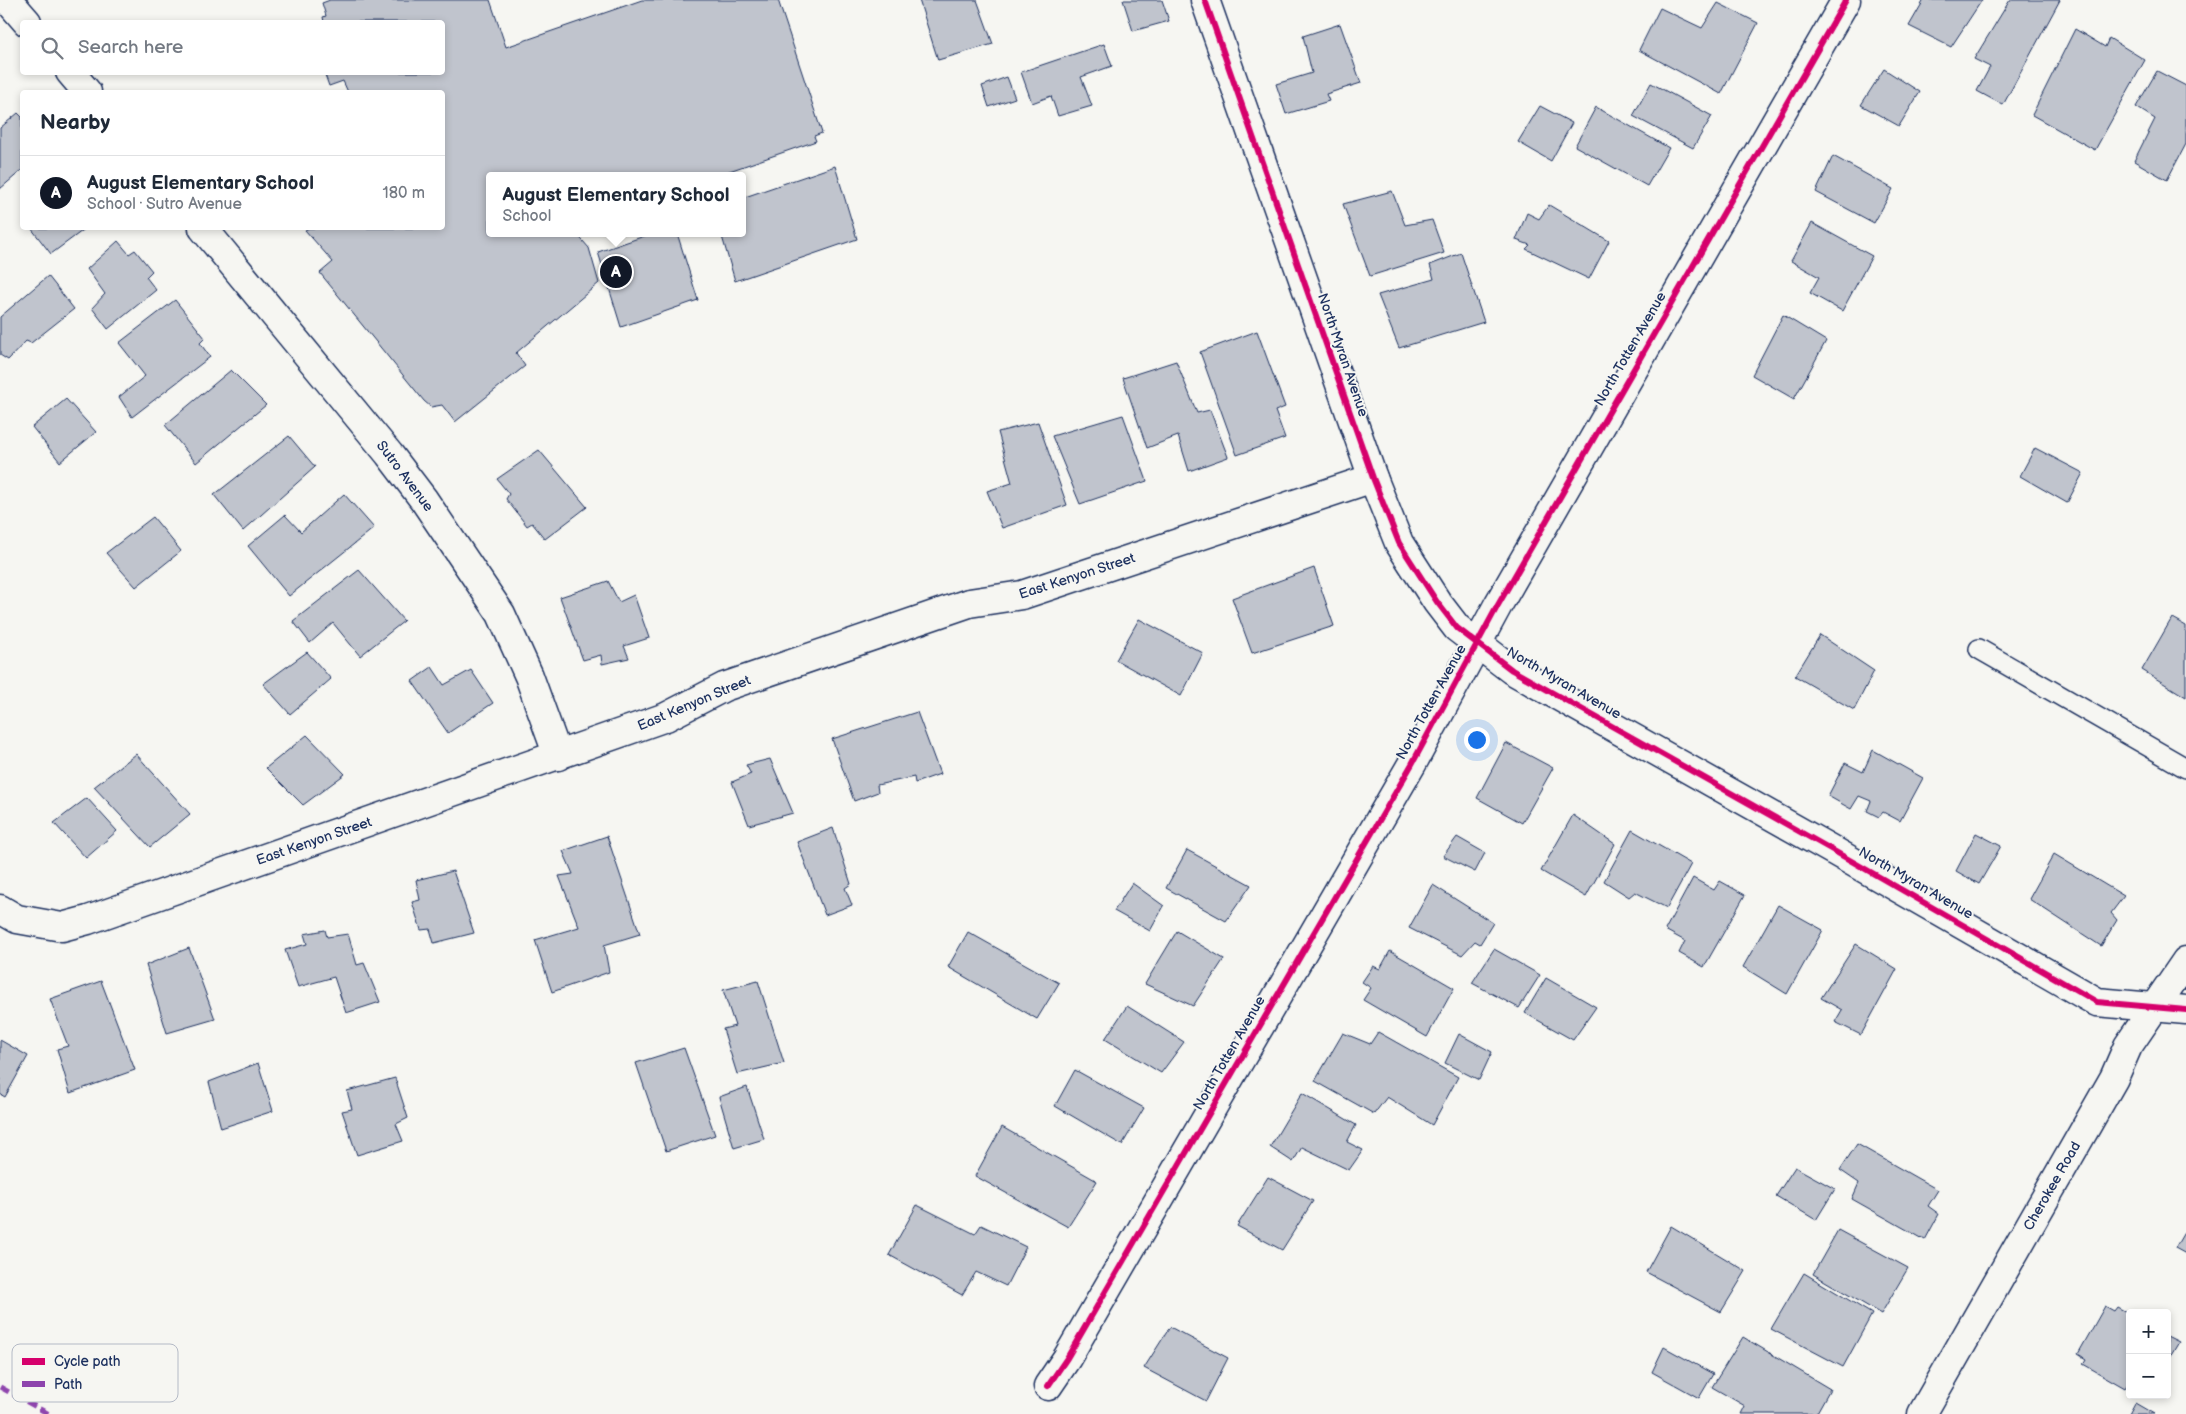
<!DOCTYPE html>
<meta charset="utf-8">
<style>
:root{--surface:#fff;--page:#f2f2f3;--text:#1f2937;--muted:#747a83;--line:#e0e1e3;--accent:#111827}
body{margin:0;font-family:"Balsamiq Sans",sans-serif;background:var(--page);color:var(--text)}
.controls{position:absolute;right:15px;bottom:15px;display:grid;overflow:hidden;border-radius:5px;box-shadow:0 2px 8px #0003}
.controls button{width:45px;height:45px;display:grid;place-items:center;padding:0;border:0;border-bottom:1px solid var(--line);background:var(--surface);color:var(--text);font:25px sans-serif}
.you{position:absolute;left:1476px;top:739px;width:18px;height:18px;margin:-12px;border:4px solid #fff;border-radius:50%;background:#1a73e8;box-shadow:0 0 0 8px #1a73e833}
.badge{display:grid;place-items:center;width:32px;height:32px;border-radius:50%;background:var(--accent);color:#fff;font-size:16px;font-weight:700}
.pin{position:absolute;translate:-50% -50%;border:2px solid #fff;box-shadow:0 1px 5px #0006}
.popup{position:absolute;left:486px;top:172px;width:260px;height:65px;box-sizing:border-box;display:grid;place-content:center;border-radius:5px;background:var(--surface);filter:drop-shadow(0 1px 4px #0005);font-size:16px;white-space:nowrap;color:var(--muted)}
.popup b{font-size:19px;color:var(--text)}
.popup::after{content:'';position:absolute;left:50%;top:100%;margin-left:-10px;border:10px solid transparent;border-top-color:var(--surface)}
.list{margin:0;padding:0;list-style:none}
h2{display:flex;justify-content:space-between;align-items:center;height:65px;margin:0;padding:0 20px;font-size:21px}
h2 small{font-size:16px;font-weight:400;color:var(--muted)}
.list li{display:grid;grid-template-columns:32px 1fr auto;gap:15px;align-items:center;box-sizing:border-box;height:75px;padding:0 20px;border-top:1px solid var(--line)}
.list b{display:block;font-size:19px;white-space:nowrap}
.list p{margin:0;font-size:16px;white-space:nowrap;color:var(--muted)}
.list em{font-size:16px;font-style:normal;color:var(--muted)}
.icon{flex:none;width:28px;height:28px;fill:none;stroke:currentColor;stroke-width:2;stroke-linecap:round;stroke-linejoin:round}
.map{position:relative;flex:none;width:2186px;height:1414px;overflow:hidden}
.search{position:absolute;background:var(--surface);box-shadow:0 2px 8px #0003;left:20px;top:20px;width:425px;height:55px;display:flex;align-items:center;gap:12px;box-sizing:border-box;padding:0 18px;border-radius:5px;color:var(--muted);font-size:19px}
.panel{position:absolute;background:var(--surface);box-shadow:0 2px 8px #0003;left:20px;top:90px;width:425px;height:140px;border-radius:5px}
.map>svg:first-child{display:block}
.building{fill:#c0c4cd;stroke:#1b2f5e}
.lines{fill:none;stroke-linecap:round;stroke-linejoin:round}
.service-casing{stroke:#1b2f5e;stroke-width:22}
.minor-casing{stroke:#1b2f5e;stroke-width:31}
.tertiary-casing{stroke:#1b2f5e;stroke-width:31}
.service{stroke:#f6f6f2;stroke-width:19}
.minor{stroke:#f6f6f2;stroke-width:28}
.tertiary{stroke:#f6f6f2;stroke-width:28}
.quiet{stroke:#8e44ad;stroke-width:5;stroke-dasharray:10 5;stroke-linecap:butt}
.cycleway-casing{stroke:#f6f6f2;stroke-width:9}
.cycleway{stroke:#d6006c;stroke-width:6}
.labels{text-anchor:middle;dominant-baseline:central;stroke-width:4;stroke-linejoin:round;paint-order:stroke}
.street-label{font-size:14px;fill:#1b2f5e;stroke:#f6f6f2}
.key{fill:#f6f6f2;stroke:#b4bac6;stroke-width:1}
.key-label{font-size:14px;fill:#1b2f5e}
</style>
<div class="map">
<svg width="2186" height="1414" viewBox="0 0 2186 1414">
<rect width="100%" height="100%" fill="#f6f6f2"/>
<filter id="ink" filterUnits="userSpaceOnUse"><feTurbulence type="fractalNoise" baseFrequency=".02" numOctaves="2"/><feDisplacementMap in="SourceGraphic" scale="10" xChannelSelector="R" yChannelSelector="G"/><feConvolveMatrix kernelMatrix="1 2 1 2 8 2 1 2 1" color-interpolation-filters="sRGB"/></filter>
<g filter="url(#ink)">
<!-- building -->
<g class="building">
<path d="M330,0H490L506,47L642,0H778L822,133L814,136L816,141L715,176H490V233H576L589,248L599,283L516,353L525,366L455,422L442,405L431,407L424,401L320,273L333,262L305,230L309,228H442V92H348L343,81L329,86L324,72H442V22H324L323,17L326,16L322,3Z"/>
<path d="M919,0H977L993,44L938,60Z"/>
<path d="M1123,0H1162L1169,21L1133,31Z"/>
<path d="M1924,0H1982L1951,47L1909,26Z"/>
<path d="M2010,0H2060L2003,105L1977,91L1990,67L1974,59Z"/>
<path d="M1718,3L1758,23L1721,94L1639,50L1660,8L1702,28Z"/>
<path d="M1340,24L1361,83L1326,94L1329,101L1286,114L1276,84L1312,73L1303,36Z"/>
<path d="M2075,29L2105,47L2109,38L2145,60L2095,150L2032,115Z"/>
<path d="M1104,44L1112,66L1081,77L1092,106L1058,116L1051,96L1032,103L1021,72Z"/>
<path d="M1884,69L1920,92L1899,126L1861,105Z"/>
<path d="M2157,71L2186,86V144L2167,180L2134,161L2155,119L2136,107Z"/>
<path d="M1007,77L1015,98L989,107L982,86Z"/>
<path d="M1651,83L1712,116L1693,148L1633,116Z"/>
<path d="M1540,106L1572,123L1551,161L1518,142Z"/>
<path d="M1596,107L1669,148L1647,186L1575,146Z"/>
<path d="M18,113L22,117V170L0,189V128Z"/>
<path d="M1833,156L1893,189L1874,223L1816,192Z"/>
<path d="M835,166L857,239L735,281L721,233H742V198Z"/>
<path d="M1392,191L1405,225L1432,220L1444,253L1370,276L1343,204Z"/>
<path d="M1549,205L1609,241L1589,279L1526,249L1530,245L1516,240L1527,213L1539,219Z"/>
<path d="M1812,223L1872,256L1842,311L1810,293L1819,277L1791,261Z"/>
<path d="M31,228H86L51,254Z"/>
<path d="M653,233H677L698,300L621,327L598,252Z"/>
<path d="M118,241L129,254L135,250L152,271L146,277L156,290L108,329L92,308L105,294L87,269Z"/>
<path d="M1461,253L1484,322L1399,348L1378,295L1434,279L1430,265Z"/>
<path d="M48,276L74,309L31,343L26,341L8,360L0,355V317Z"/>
<path d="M175,300L205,338L200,343L210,357L132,417L119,397L145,376L119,343Z"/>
<path d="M1783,315L1826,341L1794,399L1752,375Z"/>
<path d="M1257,331L1285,407L1275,411L1285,438L1237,455L1200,352Z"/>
<path d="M1176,361L1197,413L1210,410L1228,457L1189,471L1178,436L1147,448L1123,378Z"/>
<path d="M231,370L266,405L196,463L165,425Z"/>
<path d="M66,399L96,432L60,462L32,427Z"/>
<path d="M1123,415L1147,481L1080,504L1052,436Z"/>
<path d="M1038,422L1067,505L1002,528L987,491L1012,483L998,432Z"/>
<path d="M289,436L315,467L243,531L214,495Z"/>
<path d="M2035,448L2083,473L2067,503L2020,476Z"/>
<path d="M539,450L587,507L545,539L532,523L527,526L506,499L509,494L497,479Z"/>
<path d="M344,494L374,528L289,596L248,546L285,515L301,532Z"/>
<path d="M153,517L181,551L136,587L106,553Z"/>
<path d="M1314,568L1334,626L1252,653L1232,598Z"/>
<path d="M359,570L404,621L360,656L333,623L310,643L293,621Z"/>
<path d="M608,581L619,602L634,595L649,638L624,646L629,658L602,664L601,655L583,660L560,597Z"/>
<path d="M2172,618L2186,626V697L2142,670Z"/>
<path d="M1139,619L1203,653L1181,696L1116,660Z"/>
<path d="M1820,635L1874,671L1854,710L1795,676Z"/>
<path d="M307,652L331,679L290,714L263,684Z"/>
<path d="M432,667L444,685L471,670L493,703L448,733L412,681Z"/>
<path d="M917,712L940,774L915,783L914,777L877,785L878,792L854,801L832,739Z"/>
<path d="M307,735L345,774L303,805L266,768Z"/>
<path d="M1506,743L1553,768L1522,823L1477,798Z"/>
<path d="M1873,750L1923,778L1900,821L1883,812L1879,817L1867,811L1871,801L1859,796L1851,809L1828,796L1845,763L1863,772Z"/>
<path d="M136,754L190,814L150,847L94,787Z"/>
<path d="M770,759L793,813L749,825L732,782L751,774L746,765Z"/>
<path d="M87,798L117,831L86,858L54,823Z"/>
<path d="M1573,815L1615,844L1586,897L1541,871Z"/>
<path d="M833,828L851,884L845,888L852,905L825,915L797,842Z"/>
<path d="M1632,830L1691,864L1667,908L1635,892L1629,897L1604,881Z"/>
<path d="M1976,833L2001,846L1979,884L1956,871Z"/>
<path d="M607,836L640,934L604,945L609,972L552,992L535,940L579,927L559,876L573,874L563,851Z"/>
<path d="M1457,837L1485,853L1475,872L1443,856Z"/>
<path d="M1187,850L1251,885L1226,921L1166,888Z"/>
<path d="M2054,854L2124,896L2111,913L2117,920L2101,946L2029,899Z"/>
<path d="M453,871L474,933L434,943L430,929L421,930L412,902L420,900L416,880Z"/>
<path d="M1693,878L1714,890L1720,881L1745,895L1704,967L1679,953L1685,941L1665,930Z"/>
<path d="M1132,883L1164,906L1150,931L1114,911Z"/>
<path d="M1433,885L1493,923L1480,944L1475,941L1462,955L1409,928Z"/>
<path d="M1778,905L1823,930L1787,994L1743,967Z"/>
<path d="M325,930L327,937L348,934L357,965L364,963L380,1002L346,1013L334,977L298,987L285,950L307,944L304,934Z"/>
<path d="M1177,931L1224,959L1193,1006L1145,984Z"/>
<path d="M968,932L1059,983L1037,1019L948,967Z"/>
<path d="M1856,944L1897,969L1861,1035L1835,1022L1842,1010L1821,998Z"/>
<path d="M189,948L215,1019L167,1033L146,965Z"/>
<path d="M1494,949L1540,975L1519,1008L1472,983Z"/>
<path d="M1390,951L1454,988L1427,1037L1363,1000L1371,988L1362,982L1373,966L1380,969Z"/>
<path d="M1546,978L1596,1007L1573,1040L1525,1013Z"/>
<path d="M101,981L135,1070L70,1093L57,1049L68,1046L50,999Z"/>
<path d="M758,981L784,1063L737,1074L723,1029L735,1026L723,990Z"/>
<path d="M1127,1006L1184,1042L1161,1073L1105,1039Z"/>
<path d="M1378,1032L1458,1077L1432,1125L1387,1097L1374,1114L1315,1081L1343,1033L1370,1044Z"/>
<path d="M1459,1034L1492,1052L1479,1080L1445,1063Z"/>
<path d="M0,1040L28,1056L5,1097L0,1094Z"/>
<path d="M684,1048L715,1135L666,1151L636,1063Z"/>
<path d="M258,1063L273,1111L221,1128L209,1082Z"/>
<path d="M1075,1070L1144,1108L1122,1145L1055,1106Z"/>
<path d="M395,1078L408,1118L396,1124L403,1141L357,1155L342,1111L352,1109L347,1091Z"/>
<path d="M747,1087L764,1139L734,1148L719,1097Z"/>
<path d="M1302,1093L1356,1125L1347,1142L1363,1150L1349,1170L1302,1147L1293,1162L1270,1147Z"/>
<path d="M1002,1127L1097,1181L1068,1227L975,1176Z"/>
<path d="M1857,1144L1938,1190L1928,1206L1939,1214L1925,1240L1852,1199L1859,1183L1840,1170Z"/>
<path d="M1795,1167L1835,1189L1816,1220L1776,1196Z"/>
<path d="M1268,1177L1313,1201L1282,1250L1237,1226Z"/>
<path d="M917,1205L975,1234L981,1225L1026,1247L1006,1286L976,1272L962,1295L889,1255Z"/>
<path d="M1671,1226L1746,1271L1721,1312L1646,1272Z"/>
<path d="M2186,1229V1254L2175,1248Z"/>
<path d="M1838,1230L1908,1268L1881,1314L1813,1274Z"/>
<path d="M1804,1273L1872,1314L1843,1367L1771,1329Z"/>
<path d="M2105,1306L2114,1311L2117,1307L2130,1314V1386L2127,1385L2125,1388L2083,1364L2086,1359L2078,1354Z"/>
<path d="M1170,1327L1228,1358L1206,1401L1144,1368Z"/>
<path d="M2167,1336L2179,1342L2167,1362Z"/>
<path d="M1743,1337L1830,1389L1816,1414H1741L1745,1406L1712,1387Z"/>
<path d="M1664,1347L1713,1374L1699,1398L1652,1372Z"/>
<path d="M2135,1403L2154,1414H2129Z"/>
</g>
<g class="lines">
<!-- service casing -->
<g class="service-casing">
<path id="service" d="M1979,649L2186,768"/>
</g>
<!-- minor casing -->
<g class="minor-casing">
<g id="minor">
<path d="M8,0L27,22"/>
<path d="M1205,0L1373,478L1399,543L1437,602L1457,628L1512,670L1834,851L2097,1002L2186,1010"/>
<path d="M70,72L87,92"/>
<path d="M203,228L389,454L424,500L501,614L529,676L558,756"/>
<path d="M0,909L17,919L62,927L88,920L666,717L724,687L969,603L1022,595L1373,478"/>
<path d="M1048,1386L1067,1358L1412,764L1498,605L1846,0"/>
</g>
</g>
<!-- tertiary casing -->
<g class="tertiary-casing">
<path id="tertiary" d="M1922,1414L2114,1078L2128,1046L2186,961"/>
</g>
<!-- service -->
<use href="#service" class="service"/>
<!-- minor -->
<use href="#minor" class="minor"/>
<!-- tertiary -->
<use href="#tertiary" class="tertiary"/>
<!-- quiet -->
<path class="quiet" d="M0,1387L49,1414"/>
<!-- cycleway casing -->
<g class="cycleway-casing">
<g id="cycleway">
<path d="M1205,0L1373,478L1399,543L1437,602L1457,628L1512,670L1834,851L2097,1002L2186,1010"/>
<path d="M1048,1386L1067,1358L1412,764L1498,605L1846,0"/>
</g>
</g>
<!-- cycleway -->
<use href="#cycleway" class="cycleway"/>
</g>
</g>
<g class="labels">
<!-- street labels -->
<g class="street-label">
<text transform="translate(1630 349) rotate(-60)">North Totten Avenue</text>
<text transform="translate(1343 355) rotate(71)">North Myran Avenue</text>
<text transform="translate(405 476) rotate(53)">Sutro Avenue</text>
<text transform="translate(1077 576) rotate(-18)">East Kenyon Street</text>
<text transform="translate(1564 683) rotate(30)">North Myran Avenue</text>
<text transform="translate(1431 702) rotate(-61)">North Totten Avenue</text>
<text transform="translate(694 703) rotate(-23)">East Kenyon Street</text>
<text transform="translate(314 841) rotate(-19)">East Kenyon Street</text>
<text transform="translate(1916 883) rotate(30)">North Myran Avenue</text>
<text transform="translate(1229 1053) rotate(-60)">North Totten Avenue</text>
<text transform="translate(2052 1186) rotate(-60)">Cherokee Road</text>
</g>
</g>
<!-- legend -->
<rect x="12" y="1344" width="166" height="58" rx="8" class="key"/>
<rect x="22" y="1358" width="23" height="7" fill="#d6006c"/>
<rect x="22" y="1381" width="23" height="6" fill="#8e44ad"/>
<g class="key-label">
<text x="54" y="1366">Cycle path</text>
<text x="54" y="1389">Path</text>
</g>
</svg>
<div class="controls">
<button>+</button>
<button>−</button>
</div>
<div class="you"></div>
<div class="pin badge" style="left:616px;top:272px">A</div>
<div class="popup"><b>August Elementary School</b>School</div>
<div class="search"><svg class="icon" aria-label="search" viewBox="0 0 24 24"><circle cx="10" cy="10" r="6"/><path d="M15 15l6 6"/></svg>Search here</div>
<section class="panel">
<h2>Nearby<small></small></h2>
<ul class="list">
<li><span class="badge">A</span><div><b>August Elementary School</b><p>School · Sutro Avenue</p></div><em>180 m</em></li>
</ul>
</section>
</div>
